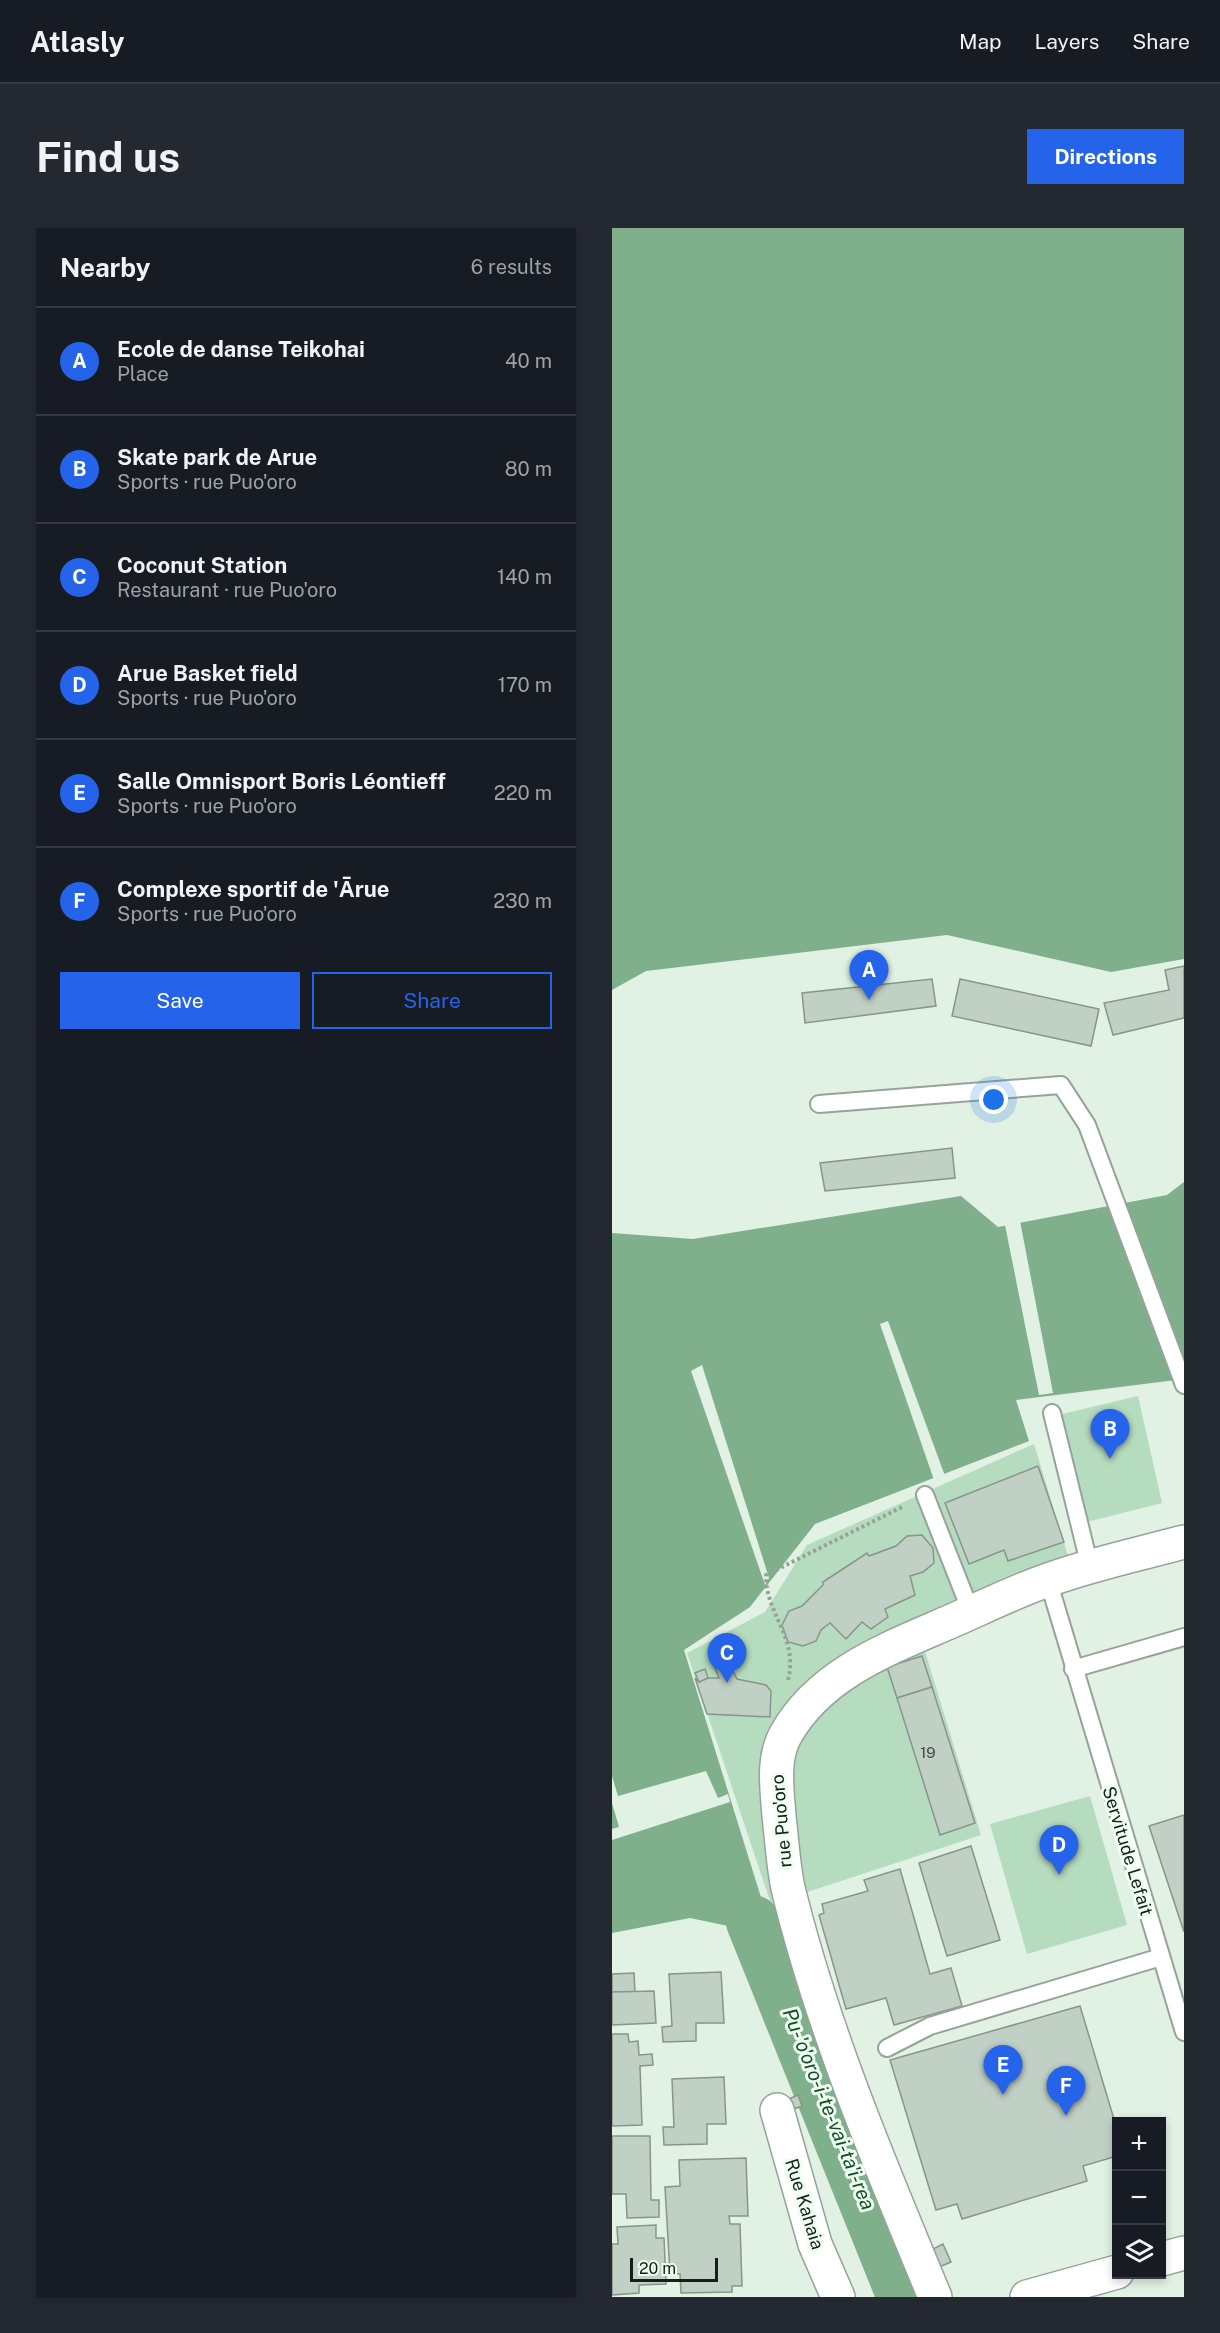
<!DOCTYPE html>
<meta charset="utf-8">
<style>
:root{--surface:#171b24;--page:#242831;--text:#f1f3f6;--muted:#9ea1a6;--line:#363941;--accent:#2563eb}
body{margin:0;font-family:"Public Sans",sans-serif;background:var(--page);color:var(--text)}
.controls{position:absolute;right:18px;bottom:18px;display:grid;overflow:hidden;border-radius:0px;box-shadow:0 3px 9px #0003}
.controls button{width:54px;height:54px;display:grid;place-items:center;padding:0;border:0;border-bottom:2px solid var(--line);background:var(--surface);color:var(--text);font:30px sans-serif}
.scale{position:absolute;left:18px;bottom:15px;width:88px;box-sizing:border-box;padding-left:6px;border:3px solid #181e19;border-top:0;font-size:16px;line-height:21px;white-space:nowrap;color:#181e19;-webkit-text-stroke:4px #eefef1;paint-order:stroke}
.you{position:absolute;left:382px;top:872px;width:21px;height:21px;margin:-15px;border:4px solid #fff;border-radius:50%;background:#1a73e8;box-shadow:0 0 0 9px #1a73e833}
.badge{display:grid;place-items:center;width:39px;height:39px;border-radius:50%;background:var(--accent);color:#fff;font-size:20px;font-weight:700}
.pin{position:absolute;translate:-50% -50px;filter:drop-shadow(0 2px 3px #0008)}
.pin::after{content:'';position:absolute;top:32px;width:21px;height:18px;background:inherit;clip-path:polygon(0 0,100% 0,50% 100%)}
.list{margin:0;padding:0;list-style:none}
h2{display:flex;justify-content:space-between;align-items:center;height:78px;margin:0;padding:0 24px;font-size:26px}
h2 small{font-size:20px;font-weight:400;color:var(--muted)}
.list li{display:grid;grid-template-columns:39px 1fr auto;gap:18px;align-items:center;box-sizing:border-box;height:108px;padding:0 24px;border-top:2px solid var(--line)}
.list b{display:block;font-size:22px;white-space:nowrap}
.list p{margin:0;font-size:20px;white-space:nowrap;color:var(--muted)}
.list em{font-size:20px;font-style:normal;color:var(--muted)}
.actions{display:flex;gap:12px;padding:18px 24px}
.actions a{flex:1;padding:14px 0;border:2px solid var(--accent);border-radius:0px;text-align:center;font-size:21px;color:var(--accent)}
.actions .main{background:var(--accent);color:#fff}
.icon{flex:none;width:33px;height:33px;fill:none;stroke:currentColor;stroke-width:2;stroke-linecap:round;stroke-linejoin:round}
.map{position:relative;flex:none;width:572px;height:2069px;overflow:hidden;border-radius:0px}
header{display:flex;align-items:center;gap:36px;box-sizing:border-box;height:84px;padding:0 30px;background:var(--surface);border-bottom:2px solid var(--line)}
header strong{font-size:28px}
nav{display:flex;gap:33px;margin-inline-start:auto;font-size:21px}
.intro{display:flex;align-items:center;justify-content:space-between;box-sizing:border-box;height:144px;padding:0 36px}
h1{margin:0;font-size:42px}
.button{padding:15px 27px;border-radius:0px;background:var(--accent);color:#fff;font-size:21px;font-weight:700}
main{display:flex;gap:36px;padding:0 36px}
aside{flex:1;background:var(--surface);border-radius:0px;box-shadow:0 3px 9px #0003}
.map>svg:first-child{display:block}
.green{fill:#b5dcbe}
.water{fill:#7fb08b}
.pier{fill:#e1f1e4}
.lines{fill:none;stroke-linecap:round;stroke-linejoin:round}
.river{stroke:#7fb08b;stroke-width:54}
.building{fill:#c1d0c4;stroke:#87958a;stroke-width:1.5}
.lane-casing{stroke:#95a498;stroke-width:20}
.street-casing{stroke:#95a498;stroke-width:36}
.primary-casing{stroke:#95a498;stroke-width:36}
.path{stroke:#96a298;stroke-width:4;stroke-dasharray:3 3;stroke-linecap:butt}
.lane{stroke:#fff;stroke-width:16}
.street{stroke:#fff;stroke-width:33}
.primary{stroke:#fff;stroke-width:33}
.labels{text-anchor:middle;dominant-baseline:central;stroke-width:6;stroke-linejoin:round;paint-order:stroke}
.number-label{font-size:15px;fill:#424a44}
.street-label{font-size:18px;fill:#181e19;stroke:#eefef1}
.water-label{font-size:20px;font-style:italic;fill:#134c28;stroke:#eefef1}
</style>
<header>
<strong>Atlasly</strong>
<nav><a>Map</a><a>Layers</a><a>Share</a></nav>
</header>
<div class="intro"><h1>Find us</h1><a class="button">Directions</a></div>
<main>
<aside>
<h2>Nearby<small>6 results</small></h2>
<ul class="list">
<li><span class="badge">A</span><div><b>Ecole de danse Teikohai</b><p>Place</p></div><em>40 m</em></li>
<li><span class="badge">B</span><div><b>Skate park de Arue</b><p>Sports · rue Puo'oro</p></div><em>80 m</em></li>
<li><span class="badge">C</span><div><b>Coconut Station</b><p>Restaurant · rue Puo'oro</p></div><em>140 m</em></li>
<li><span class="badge">D</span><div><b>Arue Basket field</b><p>Sports · rue Puo'oro</p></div><em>170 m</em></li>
<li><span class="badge">E</span><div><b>Salle Omnisport Boris Léontieff</b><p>Sports · rue Puo'oro</p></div><em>220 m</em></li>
<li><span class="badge">F</span><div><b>Complexe sportif de 'Ārue</b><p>Sports · rue Puo'oro</p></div><em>230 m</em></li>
</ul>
<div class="actions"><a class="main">Save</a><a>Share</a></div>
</aside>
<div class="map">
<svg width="572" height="2069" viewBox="0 0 572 2069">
<rect width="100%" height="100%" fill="#e1f1e4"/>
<!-- green -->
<g class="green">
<path d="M526,1168L550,1275L471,1295L446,1187Z"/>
<path d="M422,1216L463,1351L312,1420L369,1607L159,1676L75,1425L153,1384L195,1317Z"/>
<path d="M478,1568L515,1697L415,1726L378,1596Z"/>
</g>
<!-- water -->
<g class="water">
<path d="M0,0H572V731L499,744L335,707L34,743L0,762Z"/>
<path d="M572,954V1151L404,1172L417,1213L203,1296L138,1379L72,1422L152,1679L135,1702L78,1690L0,1705V1005L81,1011L349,968L386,999L555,967Z"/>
</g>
<!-- pier -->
<g class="pier">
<path d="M408,992V993L441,1165L427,1167L393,997Z"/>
<path d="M276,1093L333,1248L322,1252L268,1096Z"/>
<path d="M90,1137L157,1350L153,1357L79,1143Z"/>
<path d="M94,1543L106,1570L116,1566L118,1574L0,1612V1601L7,1599L0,1575V1548L6,1568Z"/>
</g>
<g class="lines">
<!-- river -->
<path class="river" d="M141,1694L292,2069"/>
</g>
<!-- building -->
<g class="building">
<path d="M572,738V790L501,807L492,775L557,762L553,742Z"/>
<path d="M320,751L324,778L193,795L190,765Z"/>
<path d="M348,751L487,781L479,818L340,788Z"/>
<path d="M340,920L343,950L213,963L208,935Z"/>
<path d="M426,1238L452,1314L396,1333L392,1322L357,1336L333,1275Z"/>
<path d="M310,1307L321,1320L322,1335L311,1344L298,1348L303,1367L273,1381L276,1389L259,1401L250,1394L234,1411L218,1395L209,1402L204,1413L191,1418L176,1414L170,1397L177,1383L190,1378L211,1357V1354L255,1325L257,1328L284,1318L295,1308Z"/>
<path d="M111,1423L125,1451L154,1457L159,1463L158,1489L95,1486L83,1450L87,1454L95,1450H107L98,1428Z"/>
<path d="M310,1428L320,1459L285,1470L275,1439Z"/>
<path d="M93,1441L96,1450L87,1454L83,1445Z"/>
<path d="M320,1459L363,1595L328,1607L285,1470Z"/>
<path d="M572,1587V1704L537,1598Z"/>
<path d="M359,1618L388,1712L335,1728L307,1635Z"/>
<path d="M288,1641L318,1746L339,1740L350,1778L282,1797L274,1770L234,1781L207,1687L212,1685L210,1676L256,1663L252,1652Z"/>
<path d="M109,1744L112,1795H84V1813L51,1814L50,1799L60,1798L57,1746Z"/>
<path d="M22,1745L23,1764H0V1746Z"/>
<path d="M42,1763L44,1795L0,1797V1764Z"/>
<path d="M468,1778L505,1901V1928L471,1938L475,1953L350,1991L345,1976L324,1982L278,1832Z"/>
<path d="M0,1806H16L17,1814L26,1813L27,1827L40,1826L41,1837L28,1838L30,1897L0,1898Z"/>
<path d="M112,1849L114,1896H95V1916L52,1917L51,1899H62L60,1851Z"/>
<path d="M186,1867L190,1878L176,1883L172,1873Z"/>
<path d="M0,1908H38L39,1972H47V1989L15,1990L14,1966H0Z"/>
<path d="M134,1930L136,1988H117L118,1996H128L130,2058H120V2064L69,2065L68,2046H58L53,1959L68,1958L67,1932Z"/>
<path d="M44,1997V2010H52L54,2056L27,2057V2065L0,2067V2016H6L5,1999Z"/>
<path d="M331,2016L339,2034L327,2039L319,2022Z"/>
</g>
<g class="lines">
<!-- lane casing -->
<g class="lane-casing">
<g id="lane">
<path d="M207,876L449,857L475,897L572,1157"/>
<path d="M440,1185L478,1339"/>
<path d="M313,1267L359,1384"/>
<path d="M436,1352L572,1804"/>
<path d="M461,1441L572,1409"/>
<path d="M275,1820L318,1798L549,1729"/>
</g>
</g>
<!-- street casing -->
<g class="street-casing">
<g id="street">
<path d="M165,1882L203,2016L226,2069"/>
<path d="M323,2069C268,1937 210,1800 176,1660C171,1637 170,1612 167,1588C165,1561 160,1530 174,1506C208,1446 275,1421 335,1395C368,1381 401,1364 436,1352C480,1336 527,1326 572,1314"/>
</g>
</g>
<!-- primary casing -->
<g class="primary-casing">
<g id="primary">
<path d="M550,2031L572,2025"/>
<path d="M415,2069L505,2044"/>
</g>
</g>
<!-- path -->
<path class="path" d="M176,1452C187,1410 153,1385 154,1347L292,1278"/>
<!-- lane -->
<use href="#lane" class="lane"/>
<!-- street -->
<use href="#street" class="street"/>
<!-- primary -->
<use href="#primary" class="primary"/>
</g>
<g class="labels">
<!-- number labels -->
<g class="number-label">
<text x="316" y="1524">19</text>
</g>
<!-- street labels -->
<g class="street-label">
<text transform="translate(169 1593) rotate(-95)">rue Puo'oro</text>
<text transform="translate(516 1623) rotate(73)">Servitude Lefait</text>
<text transform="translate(193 1976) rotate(73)">Rue Kahaia</text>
</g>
<!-- water labels -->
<g class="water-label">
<text transform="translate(217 1881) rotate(68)">Pu-'o'oro-i-te-vai-ta'i-rea</text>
</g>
</g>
</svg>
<div class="controls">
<button>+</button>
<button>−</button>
<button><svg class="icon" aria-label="layers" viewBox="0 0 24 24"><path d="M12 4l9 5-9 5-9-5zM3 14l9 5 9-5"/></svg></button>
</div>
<div class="scale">20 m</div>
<div class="you"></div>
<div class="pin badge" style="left:257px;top:772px">A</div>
<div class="pin badge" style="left:498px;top:1231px">B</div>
<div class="pin badge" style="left:115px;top:1455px">C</div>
<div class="pin badge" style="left:447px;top:1647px">D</div>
<div class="pin badge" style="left:391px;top:1867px">E</div>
<div class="pin badge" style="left:454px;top:1888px">F</div>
</div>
</main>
